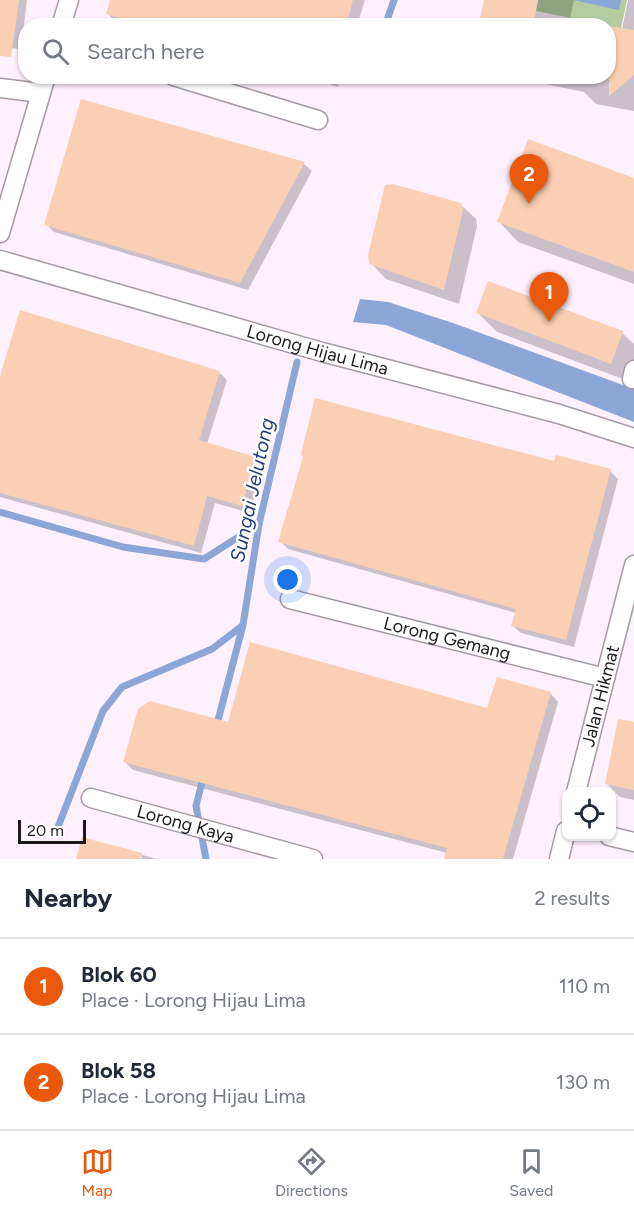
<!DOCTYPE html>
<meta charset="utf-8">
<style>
:root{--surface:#fff;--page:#f6f6f7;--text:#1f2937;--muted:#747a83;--line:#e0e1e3;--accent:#ea580c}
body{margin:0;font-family:Figtree,sans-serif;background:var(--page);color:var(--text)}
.controls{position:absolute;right:18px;bottom:18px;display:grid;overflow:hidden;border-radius:12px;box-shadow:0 2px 4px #0004}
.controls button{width:54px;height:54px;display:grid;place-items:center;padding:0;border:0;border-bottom:2px solid var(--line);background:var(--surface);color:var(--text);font:30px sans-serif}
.scale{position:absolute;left:18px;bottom:15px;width:68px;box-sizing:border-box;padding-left:6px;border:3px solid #1c181c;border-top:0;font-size:16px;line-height:21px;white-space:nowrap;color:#1c181c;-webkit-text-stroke:4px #fff;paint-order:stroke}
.you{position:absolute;left:288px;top:580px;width:21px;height:21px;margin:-15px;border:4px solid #fff;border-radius:50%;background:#1a73e8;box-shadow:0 0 0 9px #1a73e833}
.badge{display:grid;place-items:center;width:39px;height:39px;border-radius:50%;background:var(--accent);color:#fff;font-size:20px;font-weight:700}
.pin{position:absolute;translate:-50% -50px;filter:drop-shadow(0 2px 3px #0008)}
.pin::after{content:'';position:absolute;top:32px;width:21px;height:18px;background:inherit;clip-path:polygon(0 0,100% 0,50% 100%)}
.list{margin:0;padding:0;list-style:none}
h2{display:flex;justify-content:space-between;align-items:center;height:78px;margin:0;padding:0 24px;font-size:26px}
h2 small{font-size:20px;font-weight:400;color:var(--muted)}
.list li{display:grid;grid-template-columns:39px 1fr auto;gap:18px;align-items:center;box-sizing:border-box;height:96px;padding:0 24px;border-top:2px solid var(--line)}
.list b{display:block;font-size:22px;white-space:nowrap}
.list p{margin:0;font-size:20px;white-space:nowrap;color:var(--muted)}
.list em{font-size:20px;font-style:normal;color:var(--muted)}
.icon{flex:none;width:33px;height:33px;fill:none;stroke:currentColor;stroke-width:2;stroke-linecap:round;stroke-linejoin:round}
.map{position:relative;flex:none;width:634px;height:859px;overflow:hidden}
.search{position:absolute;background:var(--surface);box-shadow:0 2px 4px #0004;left:18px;right:18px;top:18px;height:66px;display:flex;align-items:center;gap:15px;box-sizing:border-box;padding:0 21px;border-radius:24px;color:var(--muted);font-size:22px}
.sheet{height:270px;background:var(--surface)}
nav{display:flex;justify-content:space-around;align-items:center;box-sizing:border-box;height:84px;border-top:2px solid var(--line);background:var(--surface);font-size:16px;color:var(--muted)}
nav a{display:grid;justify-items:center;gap:3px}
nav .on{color:var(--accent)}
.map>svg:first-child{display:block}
.green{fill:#b3cca0}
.water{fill:#8ca6d8}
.shadow{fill:#0003}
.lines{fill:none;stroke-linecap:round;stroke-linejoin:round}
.stream{stroke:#8ca6d8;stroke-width:7}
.building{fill:#fbcfb3}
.street-casing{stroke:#a699a4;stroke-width:21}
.street{stroke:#fff;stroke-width:18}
.labels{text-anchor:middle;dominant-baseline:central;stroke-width:5;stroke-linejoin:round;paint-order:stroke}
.street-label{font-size:18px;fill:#1c181c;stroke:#fff}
.water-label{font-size:20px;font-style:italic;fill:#1f3c78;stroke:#fff}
</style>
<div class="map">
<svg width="634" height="859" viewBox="0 0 634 859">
<rect width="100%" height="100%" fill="#fef0fd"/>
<!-- green -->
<path class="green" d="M538,0H627L620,33L609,30L606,25L536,11Z"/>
<!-- water -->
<g class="water">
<path d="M573,0H621L619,10Z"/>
<path d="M360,299L388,302L453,323L634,389V422L386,325L353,322Z"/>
</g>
<!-- shadow -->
<g class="shadow">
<path d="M0,0H27L21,49L0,47Z"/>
<path d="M112,0H365L357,26H128L116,22L108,14Z"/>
<path d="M486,0H574L570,19L603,26H490L482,18Z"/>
<path d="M628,0H634V111L596,104L584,92L545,84L538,76H608V26L622,29Z"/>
<path d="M302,76H341L338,87Z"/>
<path d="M304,164L312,171L248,290L54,232L46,224Z"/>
<path d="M634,179V284L518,242L499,222Z"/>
<path d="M460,204L476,219L477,226L459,304L386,279L371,263Z"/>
<path d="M478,313L622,333L634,344V374L631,382L497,332Z"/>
<path d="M219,372L227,380L207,444L256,458L264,466L250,513L215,503L201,553L0,497V380Z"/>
<path d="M555,463L610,471L618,479L574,647L521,633L513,626L516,613L288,549L280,541Z"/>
<path d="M498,678L551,694L558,702L513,859H445L447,853L133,770L125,762L229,724L489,710Z"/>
<path d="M634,723V800L620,797L607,784Z"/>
<path d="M84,839L157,859H78Z"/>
</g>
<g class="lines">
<!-- stream -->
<g class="stream">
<path d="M385,26L394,0"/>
<path d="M0,512L123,547L204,559L259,524"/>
<path d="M216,728L243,625L259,524L297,362"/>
<path d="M204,774L196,806L206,859"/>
<path d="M58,827L103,711L122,687L212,649L242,626"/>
</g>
</g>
<!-- building -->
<g class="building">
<path d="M0,0H19L11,57L0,56Z"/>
<path d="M110,0H353L346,26H144L106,14Z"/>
<path d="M484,0H538L533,26H516L480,18Z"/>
<path d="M609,26L634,30V75L609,96Z"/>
<path d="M81,99L305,162L240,283L44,225Z"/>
<path d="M528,139L634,178V272L497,222Z"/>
<path d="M393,184L461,203L463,210L444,290L369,264L368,255L385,185Z"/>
<path d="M488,281L623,331L611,364L476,313Z"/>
<path d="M20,310L220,371L199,440L256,457L242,506L207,496L194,546L0,493V376Z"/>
<path d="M315,398L554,461L556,455L611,469L566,640L511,626L516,609L278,542L303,457L301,454Z"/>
<path d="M250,642L487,708L497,677L551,692L503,859H444L447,848L123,762L138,709L150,701L228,722Z"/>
<path d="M618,719L634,722V790L605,784Z"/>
<path d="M82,837L142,853V859H76Z"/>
</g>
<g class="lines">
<!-- street casing -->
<g class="street-casing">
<g id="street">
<path d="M61,26L69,0"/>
<path d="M173,76L318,120"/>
<path d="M0,88L41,93"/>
<path d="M0,233L46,76"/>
<path id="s1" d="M0,260L322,352L559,414L634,438"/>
<path d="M632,379L634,370"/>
<path id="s2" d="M290,599L605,678"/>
<path id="s3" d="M576,792L634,565"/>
<path id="s4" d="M91,798L313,859"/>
<path d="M609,836L634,842"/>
<path d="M559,859L566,831"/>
</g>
</g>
<!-- street -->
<use href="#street" class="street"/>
</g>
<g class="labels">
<!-- street labels -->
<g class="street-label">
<text stroke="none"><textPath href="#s1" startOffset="330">Lorong Hijau Lima</textPath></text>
<text stroke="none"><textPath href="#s2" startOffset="162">Lorong Gemang</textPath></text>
<text stroke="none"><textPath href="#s3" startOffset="99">Jalan Hikmat</textPath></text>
<text stroke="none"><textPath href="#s4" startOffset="98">Lorong Kaya</textPath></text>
</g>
<!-- water labels -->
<g class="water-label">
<text transform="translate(252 490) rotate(-78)">Sungai Jelutong</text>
</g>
</g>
</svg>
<div class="controls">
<button><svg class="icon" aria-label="locate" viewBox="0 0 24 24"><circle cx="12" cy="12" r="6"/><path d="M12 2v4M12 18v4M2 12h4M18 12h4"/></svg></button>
</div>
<div class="scale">20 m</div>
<div class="you"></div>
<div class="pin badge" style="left:549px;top:322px">1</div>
<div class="pin badge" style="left:529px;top:204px">2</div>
<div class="search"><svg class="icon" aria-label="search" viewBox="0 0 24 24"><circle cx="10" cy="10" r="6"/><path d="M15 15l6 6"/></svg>Search here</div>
</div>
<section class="sheet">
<h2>Nearby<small>2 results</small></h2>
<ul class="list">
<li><span class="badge">1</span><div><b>Blok 60</b><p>Place · Lorong Hijau Lima</p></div><em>110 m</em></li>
<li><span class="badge">2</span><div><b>Blok 58</b><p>Place · Lorong Hijau Lima</p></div><em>130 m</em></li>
</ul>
</section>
<nav>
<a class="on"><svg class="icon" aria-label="map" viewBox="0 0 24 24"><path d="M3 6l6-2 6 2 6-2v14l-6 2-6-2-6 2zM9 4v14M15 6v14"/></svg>Map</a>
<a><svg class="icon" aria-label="directions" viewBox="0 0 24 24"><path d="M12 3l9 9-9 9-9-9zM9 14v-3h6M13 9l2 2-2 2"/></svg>Directions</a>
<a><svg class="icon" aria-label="saved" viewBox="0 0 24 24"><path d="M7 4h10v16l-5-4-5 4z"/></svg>Saved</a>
</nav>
